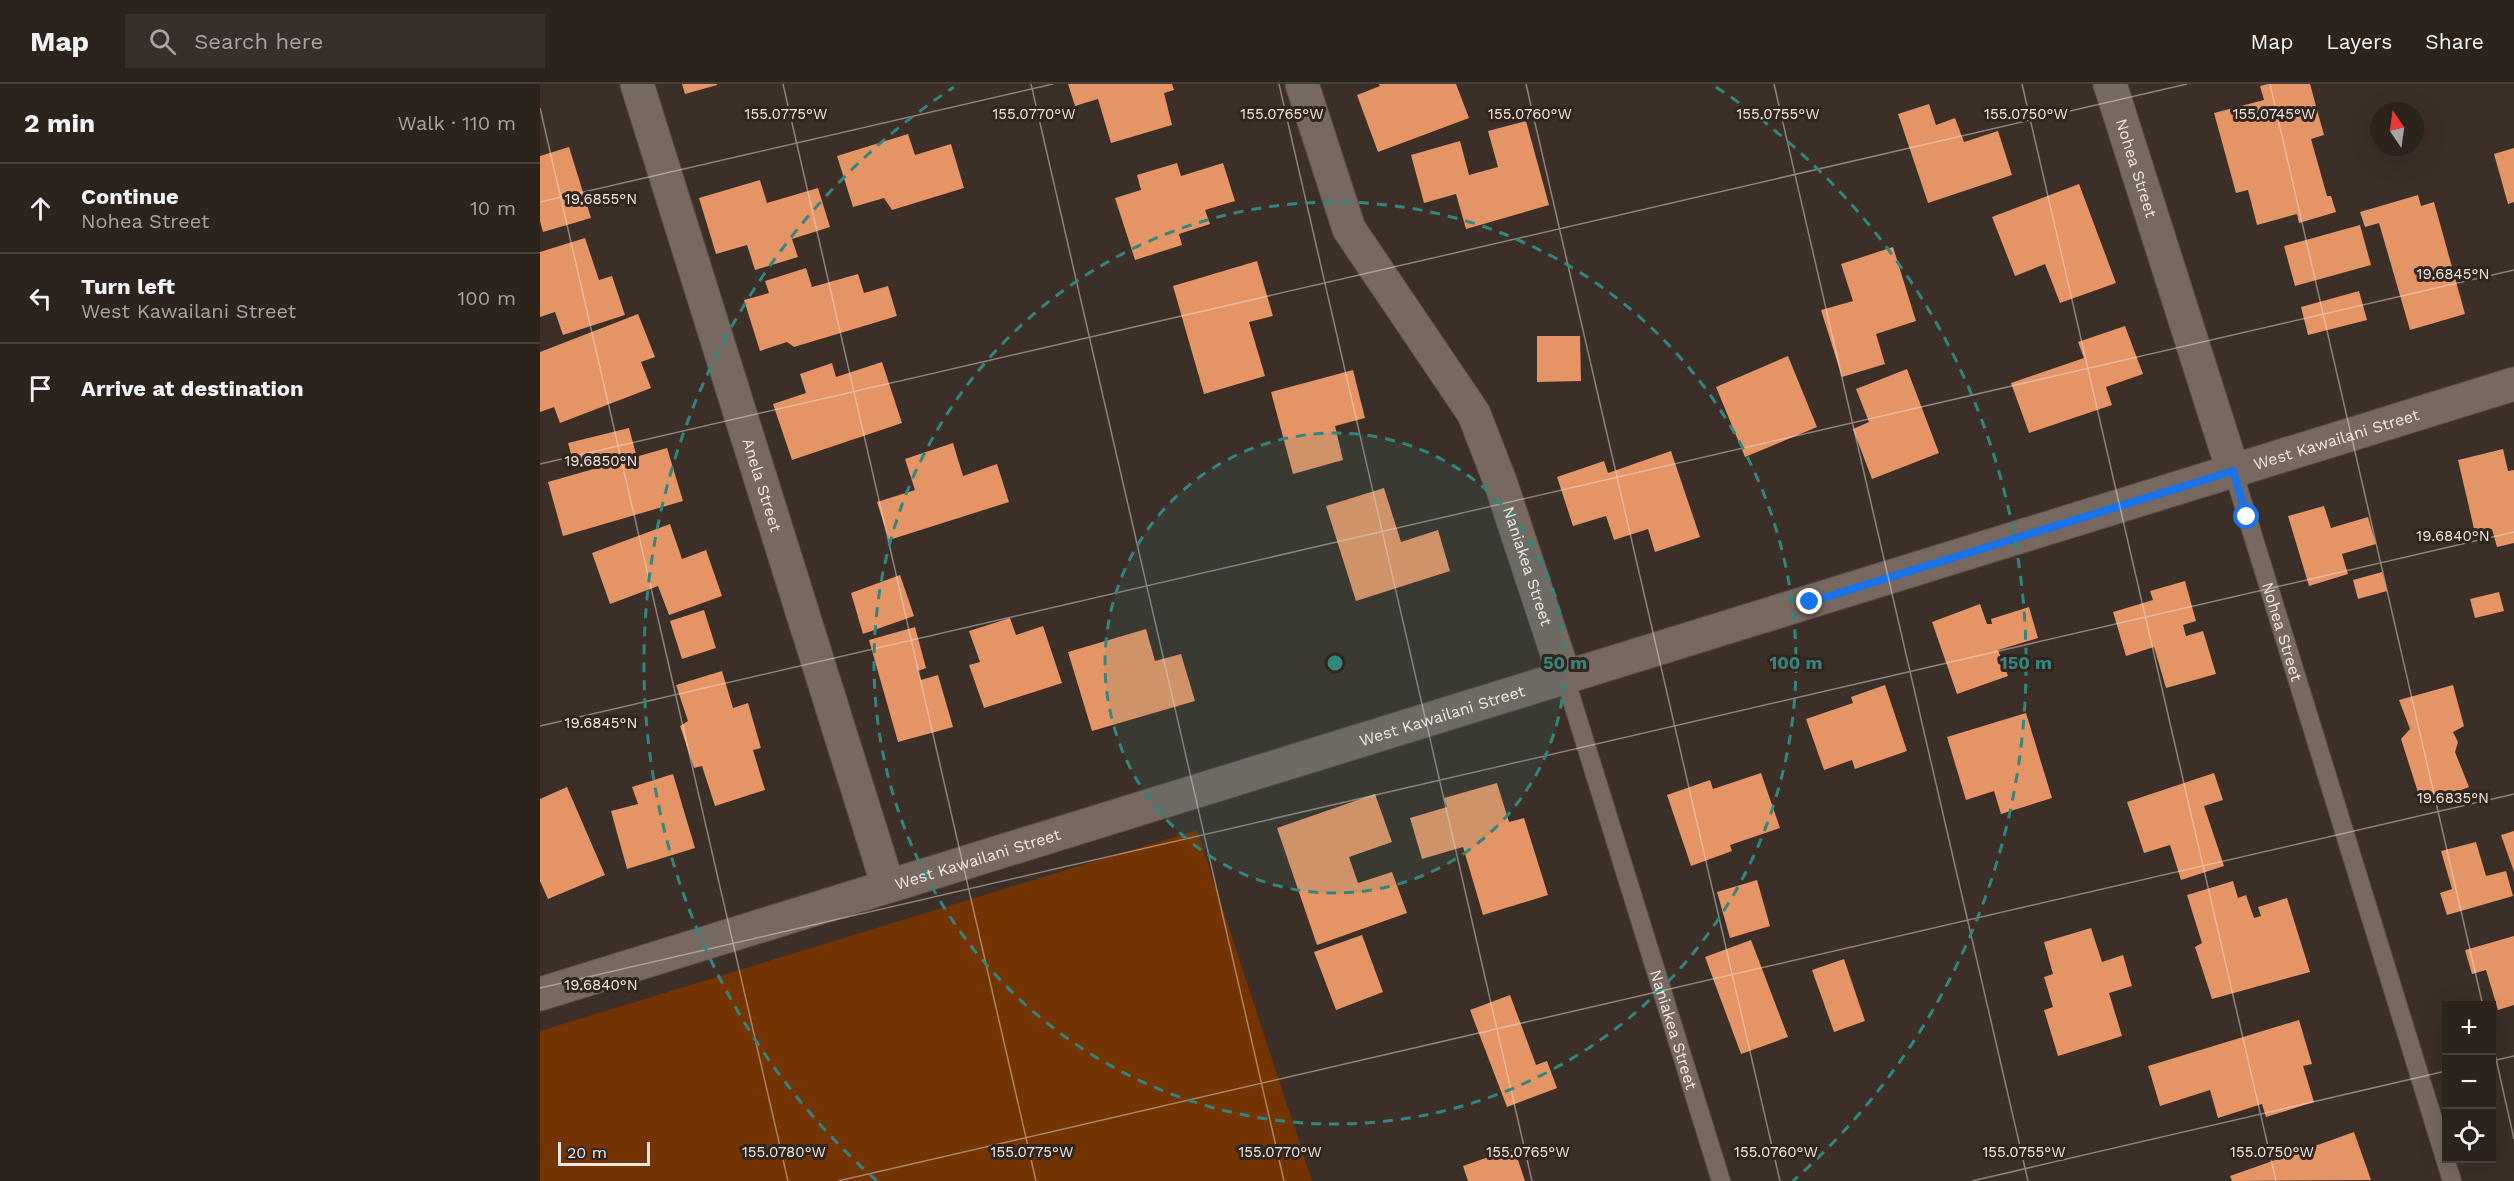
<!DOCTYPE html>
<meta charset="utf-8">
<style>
:root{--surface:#2d231d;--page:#392f2a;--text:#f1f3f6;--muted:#a7a4a4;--line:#48403b}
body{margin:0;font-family:"Work Sans",sans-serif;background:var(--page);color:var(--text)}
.controls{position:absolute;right:18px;bottom:18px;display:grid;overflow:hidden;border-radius:0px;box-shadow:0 6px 24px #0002}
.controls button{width:54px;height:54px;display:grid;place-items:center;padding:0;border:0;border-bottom:2px solid var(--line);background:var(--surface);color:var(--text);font:30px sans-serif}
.compass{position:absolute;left:1830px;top:18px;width:54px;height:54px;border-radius:50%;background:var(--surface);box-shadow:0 6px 24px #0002;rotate:347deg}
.scale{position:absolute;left:18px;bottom:15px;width:92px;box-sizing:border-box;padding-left:6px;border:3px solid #f1e8e4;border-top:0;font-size:16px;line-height:21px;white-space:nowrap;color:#f1e8e4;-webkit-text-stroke:4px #31251e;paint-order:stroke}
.stop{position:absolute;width:18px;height:18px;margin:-14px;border:4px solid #1a73e8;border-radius:50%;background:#fff}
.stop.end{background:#1a73e8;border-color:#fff;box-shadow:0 2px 6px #0008}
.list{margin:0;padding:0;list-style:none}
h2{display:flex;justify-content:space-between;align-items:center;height:78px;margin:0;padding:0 24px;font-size:26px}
h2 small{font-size:20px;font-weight:400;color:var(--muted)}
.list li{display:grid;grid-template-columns:39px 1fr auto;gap:18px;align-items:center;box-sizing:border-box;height:90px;padding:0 24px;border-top:2px solid var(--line)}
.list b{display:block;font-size:22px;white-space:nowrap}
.list p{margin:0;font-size:20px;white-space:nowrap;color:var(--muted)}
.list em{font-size:20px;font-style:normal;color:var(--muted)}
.icon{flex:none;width:33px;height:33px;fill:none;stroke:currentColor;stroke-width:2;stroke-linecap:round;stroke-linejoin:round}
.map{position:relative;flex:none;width:1974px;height:1097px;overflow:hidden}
header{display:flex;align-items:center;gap:36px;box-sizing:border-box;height:84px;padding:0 30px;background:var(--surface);border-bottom:2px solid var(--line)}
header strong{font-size:28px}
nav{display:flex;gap:33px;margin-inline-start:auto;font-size:21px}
.search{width:420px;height:54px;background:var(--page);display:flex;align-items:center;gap:15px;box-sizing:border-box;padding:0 21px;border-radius:0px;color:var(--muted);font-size:22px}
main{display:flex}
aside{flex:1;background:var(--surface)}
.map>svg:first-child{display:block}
.green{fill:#733302}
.building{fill:#e59466}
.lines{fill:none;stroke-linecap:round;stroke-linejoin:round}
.service-casing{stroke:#584d47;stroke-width:20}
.minor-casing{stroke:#584d47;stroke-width:35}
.tertiary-casing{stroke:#584d47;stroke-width:35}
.service{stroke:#776860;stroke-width:18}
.minor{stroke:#776860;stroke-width:33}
.tertiary{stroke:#776860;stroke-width:33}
.route{stroke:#1a73e8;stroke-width:8}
.ticks{fill:none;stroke:#f1e8e4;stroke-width:1.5;stroke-opacity:0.45}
.ring{fill:none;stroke:#318780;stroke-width:3;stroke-dasharray:10 8}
.labels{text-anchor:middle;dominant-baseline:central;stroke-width:6;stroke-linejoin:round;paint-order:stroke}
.street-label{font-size:16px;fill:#f1e8e4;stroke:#31251e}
.ticks-label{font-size:15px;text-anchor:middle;fill:#f1e8e4;stroke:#31251e;stroke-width:6;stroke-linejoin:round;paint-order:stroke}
.centre{fill:#318780;stroke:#31251e;stroke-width:3}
.ring-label{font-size:18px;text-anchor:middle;font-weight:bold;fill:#318780;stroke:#31251e;stroke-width:6;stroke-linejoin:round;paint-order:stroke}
</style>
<header>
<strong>Map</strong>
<div class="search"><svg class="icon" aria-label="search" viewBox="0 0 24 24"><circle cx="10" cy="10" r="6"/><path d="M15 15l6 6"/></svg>Search here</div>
<nav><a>Map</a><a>Layers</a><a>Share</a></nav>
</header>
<main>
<aside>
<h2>2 min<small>Walk · 110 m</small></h2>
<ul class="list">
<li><svg class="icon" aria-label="ahead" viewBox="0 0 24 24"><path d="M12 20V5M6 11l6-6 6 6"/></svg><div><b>Continue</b><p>Nohea Street</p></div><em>10 m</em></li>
<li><svg class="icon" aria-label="left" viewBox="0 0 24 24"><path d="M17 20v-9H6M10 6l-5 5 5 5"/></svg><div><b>Turn left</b><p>West Kawailani Street</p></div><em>100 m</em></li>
<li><svg class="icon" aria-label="arrive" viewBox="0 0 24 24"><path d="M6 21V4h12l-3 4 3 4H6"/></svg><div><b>Arrive at destination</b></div></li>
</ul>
</aside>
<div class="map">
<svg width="1974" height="1097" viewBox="0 0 1974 1097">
<rect width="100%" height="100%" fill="#3c2f27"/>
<!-- green -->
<path class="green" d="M657,746L772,1097H0V947Z"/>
<!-- building -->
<g class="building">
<path d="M142,0H177V1L145,10Z"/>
<path d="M528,0H632L634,6L624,9L632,41L571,59L558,15L535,22Z"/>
<path d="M839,0H916L929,34L838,68L817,11L840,2Z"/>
<path d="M1728,0H1770L1784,51L1771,55L1787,112H1791L1796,128L1759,139L1757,130L1717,141L1708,106L1696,109L1674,29L1724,16L1720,2Z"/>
<path d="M1389,20L1396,41L1415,34L1424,58L1458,47L1472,91L1388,119L1358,30Z"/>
<path d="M986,37L1009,121L926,145L916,110L884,119L871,71L920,57L929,91L958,83L948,47Z"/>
<path d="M368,50L375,71L411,60L424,104L352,126L344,114L313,123L297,72Z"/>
<path d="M29,63L51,134L3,148L0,137V72Z"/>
<path d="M1974,64V118L1968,120L1954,70Z"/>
<path d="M637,79L641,92L683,79L695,117L665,126L670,140L639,150L642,161L595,176L575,114L601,106L597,91Z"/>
<path d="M220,96L227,119L278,104L290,143L252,155L258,173L215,186L207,161L176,170L159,114Z"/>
<path d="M1539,100L1576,199L1520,219L1505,180L1475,192L1452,133Z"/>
<path d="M1878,111L1881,122L1894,118L1925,230L1870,246L1839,139L1825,143L1820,128Z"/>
<path d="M1820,141L1831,181L1755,202L1744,162Z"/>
<path d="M45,154L59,196L72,192L85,231L23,251L15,228L0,233V168Z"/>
<path d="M1353,163L1376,237L1336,250L1345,280L1302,293L1281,226L1313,217L1301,180Z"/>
<path d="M717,177L733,232L709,238L725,292L664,310L633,202Z"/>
<path d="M266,184L272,203L318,190L324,209L348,202L357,232L254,263L247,258L220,267L204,216L229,209L225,197Z"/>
<path d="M1819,207L1827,236L1768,251L1761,223Z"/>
<path d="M98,230L115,273L101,278L111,304L20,339L14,323L0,328V268Z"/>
<path d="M1585,242L1603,290L1566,303L1572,321L1489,349L1471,299L1544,274L1538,258Z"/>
<path d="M997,252H1040L1041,297L997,298Z"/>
<path d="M1248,272L1277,343L1205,373L1176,303Z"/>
<path d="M342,278L362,339L252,376L233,320L266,309L260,290L292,279L296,293Z"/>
<path d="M1367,285L1399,369L1332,395L1313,345L1329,338L1316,305Z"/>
<path d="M813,286L825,334L795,342L803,376L753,390L731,308Z"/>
<path d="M89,344L96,370L35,385L28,359Z"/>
<path d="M413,359L423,392L457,380L469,418L349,456L337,418L375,406L365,375Z"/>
<path d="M127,364L143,417L23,452L8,398Z"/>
<path d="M1963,365L1968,387L1974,386V459L1957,463L1952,445L1935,449L1918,376Z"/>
<path d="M1131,367L1160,453L1115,468L1108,445L1074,456L1066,432L1033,442L1017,393L1064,377L1068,389Z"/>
<path d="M844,404L861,458L898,446L910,487L816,517L786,422Z"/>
<path d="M1784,422L1791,444L1828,433L1836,460L1802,470L1808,490L1769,502L1748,432Z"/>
<path d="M130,440L142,475L166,466L182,512L129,531L118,502L70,520L52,469Z"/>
<path d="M1842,488L1847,507L1818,515L1813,496Z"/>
<path d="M360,491L374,532L323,550L311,509Z"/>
<path d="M1645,497L1656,537L1643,541L1646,552L1663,547L1676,590L1626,604L1614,563L1586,572L1573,528L1613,516L1610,507Z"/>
<path d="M1959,508L1964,527L1935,534L1930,515Z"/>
<path d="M1440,520L1447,540H1452L1451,535L1489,523L1498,554L1458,566L1468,592L1417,610L1392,538Z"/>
<path d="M164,526L176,564L142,575L130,537Z"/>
<path d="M470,534L476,551L503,542L522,599L444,624L429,581L440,578L429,547Z"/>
<path d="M375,543L386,584L378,587L381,596L398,591L413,643L358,658L329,556Z"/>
<path d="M606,545L615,577L641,570L655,617L552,647L528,568Z"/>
<path d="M182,587L193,624L208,619L221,664L213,666L225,706L175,722L162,682L154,684L140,642L148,637L136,601Z"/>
<path d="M1345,601L1367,667L1315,685L1312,676L1284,686L1266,635L1313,619L1311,613Z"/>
<path d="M1913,601L1924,642L1913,648L1918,658L1915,668L1929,703L1882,721L1861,655L1870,645L1859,616Z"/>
<path d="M1486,629L1512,714L1461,730L1454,707L1426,716L1407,653Z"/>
<path d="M1221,689L1240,744L1190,761L1192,767L1151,782L1127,711L1170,696L1173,705Z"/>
<path d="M1674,689L1683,716L1664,722L1684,782L1641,796L1630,761L1604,769L1587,718Z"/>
<path d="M133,690L155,764L87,785L71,727L98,720L92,703Z"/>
<path d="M957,699L969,738L984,734L1008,811L943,831L923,763L882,775L870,734L907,723L904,714Z"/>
<path d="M27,703L65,791L8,815L0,797V715Z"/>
<path d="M835,710L852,758L809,773L818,799L852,788L867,829L777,861L737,744Z"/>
<path d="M1974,747V788L1961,751Z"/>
<path d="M1936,758L1946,792L1966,787L1973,812L1907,831L1900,809L1912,805L1901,767Z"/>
<path d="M1217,796L1230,842L1190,854L1177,808Z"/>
<path d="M1693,797L1698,814L1706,811L1714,834L1721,832L1718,823L1747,814L1770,888L1672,915L1655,863L1662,859L1647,811Z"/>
<path d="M1551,844L1562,878L1583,871L1592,902L1569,909L1582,952L1518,972L1504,926L1513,923L1504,893L1513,890L1504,858Z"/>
<path d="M822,851L843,908L796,926L774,868Z"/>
<path d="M1974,852V921L1958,926L1946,886L1932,890L1925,866Z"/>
<path d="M1211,856L1248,953L1201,970L1165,873Z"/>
<path d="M1304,875L1325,937L1294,948L1272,886Z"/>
<path d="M970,911L996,981L1007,977L1017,1004L967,1023L930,926Z"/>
<path d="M1759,936L1772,980L1763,982L1774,1018L1726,1033L1722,1020L1678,1034L1670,1006L1620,1022L1608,982Z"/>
<path d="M1814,1048L1831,1096L1692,1097L1690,1092Z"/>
<path d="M974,1064L985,1097H928L923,1082Z"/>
</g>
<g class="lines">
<!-- service casing -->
<g class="service-casing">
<g id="service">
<path id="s1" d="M1693,387L1912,1097"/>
<path id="s2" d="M1025,594L1181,1097"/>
</g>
</g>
<!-- minor casing -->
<g class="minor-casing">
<g id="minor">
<path id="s3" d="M97,0L348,802"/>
<path id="s4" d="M762,0L809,145L934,330L961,400L1025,594"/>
<path id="s5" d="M1570,0L1693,387"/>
</g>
</g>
<!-- tertiary casing -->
<g class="tertiary-casing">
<g id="tertiary">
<path id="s6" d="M0,910L1974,300"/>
</g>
</g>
<!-- service -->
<use href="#service" class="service"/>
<!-- minor -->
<use href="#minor" class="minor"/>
<!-- tertiary -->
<use href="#tertiary" class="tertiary"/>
</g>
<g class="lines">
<!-- route -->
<path class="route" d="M1270,518L1693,387L1707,433"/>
</g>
<!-- ticks -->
<path class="ticks" d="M243,0L496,1097M491,0L744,1097M739,0L992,1097M986,0L1240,1097M1234,0L1488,1097M1482,0L1736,1097M1730,0L1943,922M0,24L248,1097M0,118L513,0M0,380L1647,0M0,642L1974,186M0,904L1974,448M1952,957L1974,1055M1952,977L1974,972M298,1097L1974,710M1432,1097L1906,987"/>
<!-- distance rings -->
<circle cx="795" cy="579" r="230" fill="#318780" fill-opacity=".12"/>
<g class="ring">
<circle cx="795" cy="579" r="230"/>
<circle cx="795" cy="579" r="461"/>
<path d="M337 1097A691 691 0 0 1 414 3M1176 3A691 691 0 0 1 1253 1097"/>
</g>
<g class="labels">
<!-- street labels -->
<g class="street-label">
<text stroke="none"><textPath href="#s5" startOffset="88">Nohea Street</textPath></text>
<text stroke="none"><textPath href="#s6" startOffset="1880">West Kawailani Street</textPath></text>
<text stroke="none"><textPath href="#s3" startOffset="420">Anela Street</textPath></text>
<text stroke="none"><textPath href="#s4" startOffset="537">Naniakea Street</textPath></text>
<text stroke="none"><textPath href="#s1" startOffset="168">Nohea Street</textPath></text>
<text stroke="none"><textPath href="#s6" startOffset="944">West Kawailani Street</textPath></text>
<text stroke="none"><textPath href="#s6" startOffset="458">West Kawailani Street</textPath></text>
<text stroke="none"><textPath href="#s2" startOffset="368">Naniakea Street</textPath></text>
</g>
</g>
<g class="ticks-label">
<text x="246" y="35">155.0775°W</text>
<text x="494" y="35">155.0770°W</text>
<text x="742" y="35">155.0765°W</text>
<text x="990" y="35">155.0760°W</text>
<text x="1238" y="35">155.0755°W</text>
<text x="1486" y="35">155.0750°W</text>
<text x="1734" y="35">155.0745°W</text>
<text x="61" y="120">19.6855°N</text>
<text x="1913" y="195">19.6845°N</text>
<text x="61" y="382">19.6850°N</text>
<text x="1913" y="457">19.6840°N</text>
<text x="61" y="644">19.6845°N</text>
<text x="1913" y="719">19.6835°N</text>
<text x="61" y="906">19.6840°N</text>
<text x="244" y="1073">155.0780°W</text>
<text x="492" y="1073">155.0775°W</text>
<text x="740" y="1073">155.0770°W</text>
<text x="988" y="1073">155.0765°W</text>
<text x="1236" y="1073">155.0760°W</text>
<text x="1484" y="1073">155.0755°W</text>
<text x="1732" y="1073">155.0750°W</text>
</g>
<circle cx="795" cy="579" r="9" class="centre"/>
<g class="ring-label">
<text x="1025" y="585">50 m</text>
<text x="1256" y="585">100 m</text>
<text x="1486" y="585">150 m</text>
</g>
</svg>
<div class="controls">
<button>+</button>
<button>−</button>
<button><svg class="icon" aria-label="locate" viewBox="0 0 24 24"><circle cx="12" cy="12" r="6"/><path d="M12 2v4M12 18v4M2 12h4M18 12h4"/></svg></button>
</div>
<svg class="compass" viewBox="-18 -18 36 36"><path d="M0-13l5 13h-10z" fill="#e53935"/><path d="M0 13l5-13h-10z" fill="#a7a4a4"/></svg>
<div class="scale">20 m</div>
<div class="stop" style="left:1707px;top:433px"></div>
<div class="stop end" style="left:1270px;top:518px"></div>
</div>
</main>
